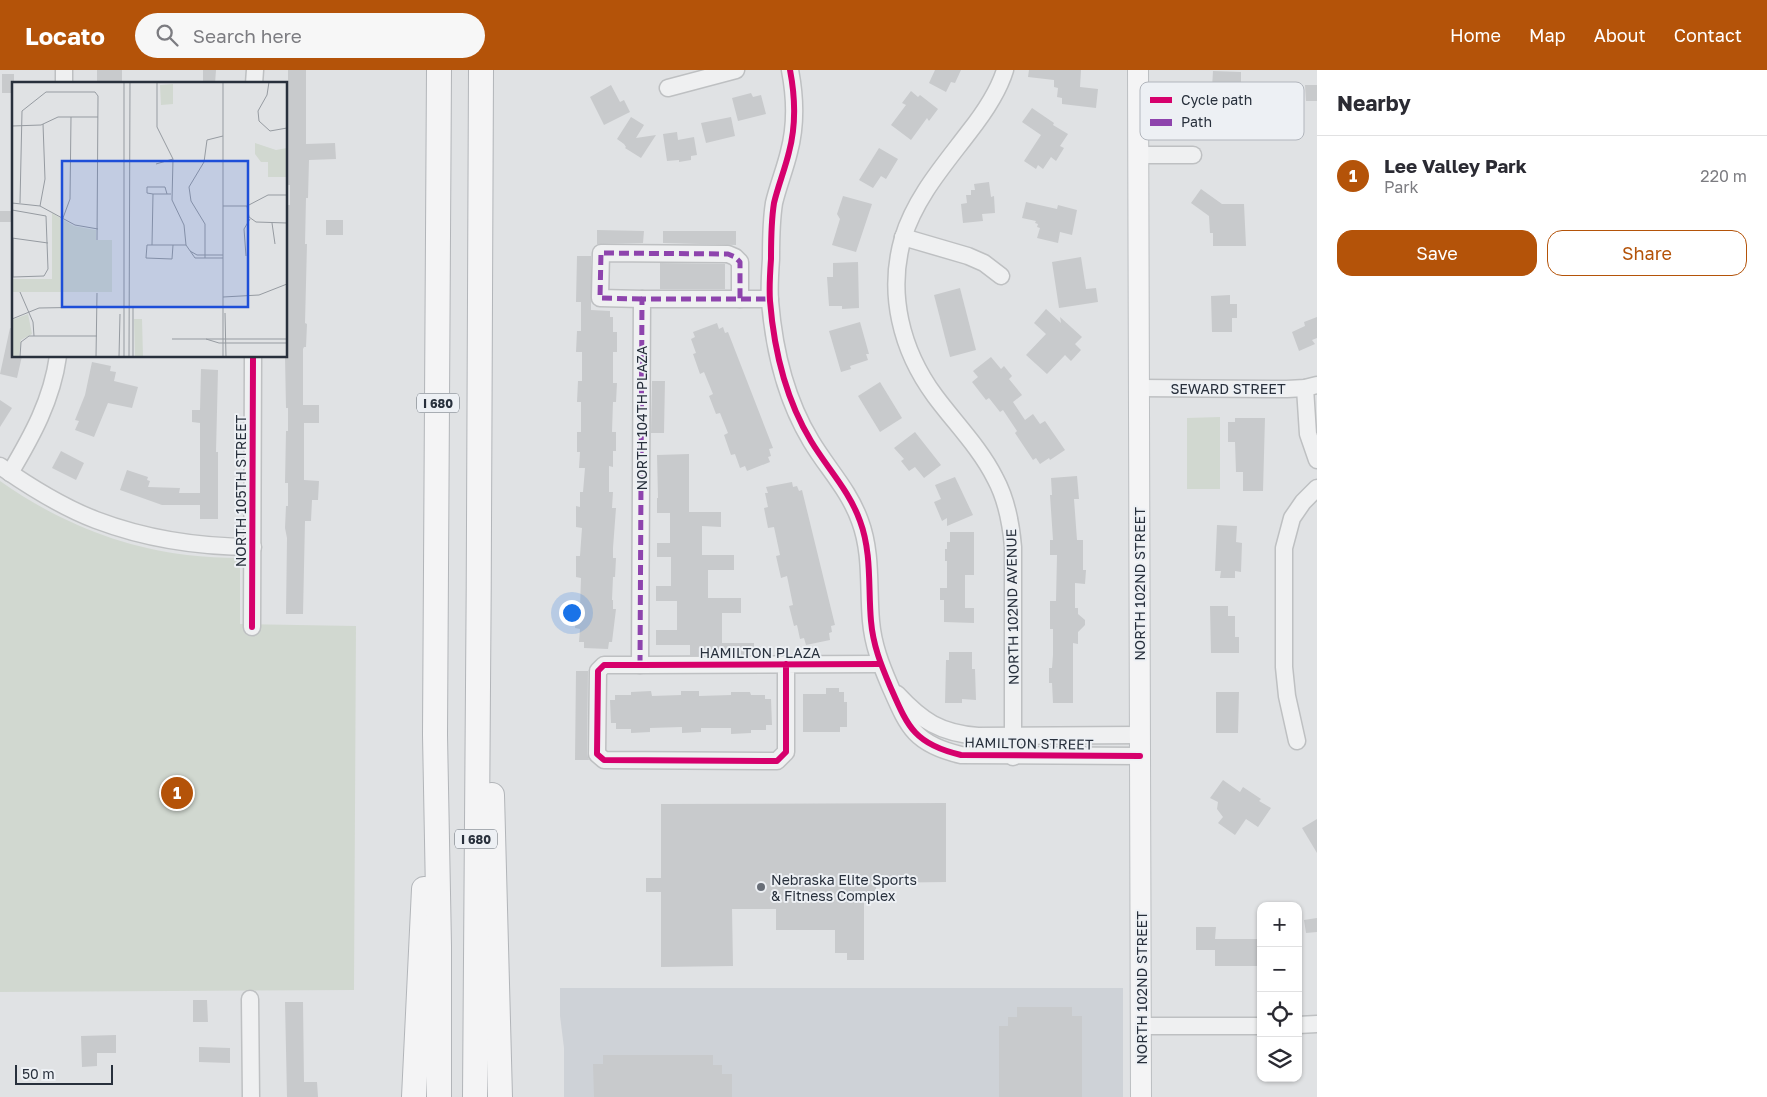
<!DOCTYPE html>
<meta charset="utf-8">
<style>
:root{--surface:#fff;--page:#f7f7f7;--text:#2b2b33;--muted:#7c7c81;--line:#e1e1e2;--accent:#b45309}
body{margin:0;font-family:"Golos Text",sans-serif;background:var(--page);color:var(--text)}
.controls{position:absolute;right:15px;bottom:15px;display:grid;overflow:hidden;border-radius:10px;box-shadow:0 1px 4px #0004}
.controls button{width:45px;height:45px;display:grid;place-items:center;padding:0;border:0;border-bottom:1px solid var(--line);background:var(--surface);color:var(--text);font:25px sans-serif}
.scale{position:absolute;left:15px;bottom:12px;width:98px;box-sizing:border-box;padding-left:5px;border:2px solid #28303c;border-top:0;font-size:14px;line-height:18px;white-space:nowrap;color:#28303c;-webkit-text-stroke:4px #edf0f4;paint-order:stroke}
.you{position:absolute;left:571px;top:542px;width:18px;height:18px;margin:-12px;border:4px solid #fff;border-radius:50%;background:#1a73e8;box-shadow:0 0 0 8px #1a73e833}
.badge{display:grid;place-items:center;width:32px;height:32px;border-radius:50%;background:var(--accent);color:#fff;font-size:16px;font-weight:700}
.pin{position:absolute;translate:-50% -50%;border:2px solid #fff;box-shadow:0 1px 5px #0006}
.list{margin:0;padding:0;list-style:none}
h2{display:flex;justify-content:space-between;align-items:center;height:65px;margin:0;padding:0 20px;font-size:21px}
h2 small{font-size:16px;font-weight:400;color:var(--muted)}
.list li{display:grid;grid-template-columns:32px 1fr auto;gap:15px;align-items:center;box-sizing:border-box;height:80px;padding:0 20px;border-top:1px solid var(--line)}
.list b{display:block;font-size:19px;white-space:nowrap}
.list p{margin:0;font-size:16px;white-space:nowrap;color:var(--muted)}
.list em{font-size:16px;font-style:normal;color:var(--muted)}
.actions{display:flex;gap:10px;padding:15px 20px}
.actions a{flex:1;padding:11px 0;border:1px solid var(--accent);border-radius:15px;text-align:center;font-size:18px;color:var(--accent)}
.actions .main{background:var(--accent);color:#fff}
.icon{flex:none;width:28px;height:28px;fill:none;stroke:currentColor;stroke-width:2;stroke-linecap:round;stroke-linejoin:round}
.map{position:relative;flex:none;width:1317px;height:1027px;overflow:hidden}
header{display:flex;align-items:center;gap:30px;box-sizing:border-box;height:70px;padding:0 25px;background:var(--accent);color:#fff}
header strong{font-size:24px}
nav{display:flex;gap:28px;margin-inline-start:auto;font-size:18px}
.search{width:350px;height:45px;background:var(--page);display:flex;align-items:center;gap:12px;box-sizing:border-box;padding:0 18px;border-radius:28px;color:var(--muted);font-size:19px}
main{display:flex}
aside{flex:1;background:var(--surface)}
.map>svg:first-child{display:block}
.built{fill:#ced2d7}
.green{fill:#d1d8d0}
.building{fill:#c8cacc}
.lines{fill:none;stroke-linecap:round;stroke-linejoin:round}
.minor-casing{stroke:#bec0c2;stroke-width:19}
.major-casing{stroke:#bcbfc2;stroke-width:22}
.highway-casing{stroke:#b2b5b9;stroke-width:26}
.minor{stroke:#eff0f1;stroke-width:16}
.major{stroke:#f4f4f5;stroke-width:20}
.highway{stroke:#f4f4f5;stroke-width:24}
.quiet{stroke:#8e44ad;stroke-width:5;stroke-dasharray:10 5;stroke-linecap:butt}
.cycleway-casing{stroke:#edf0f4;stroke-width:9}
.cycleway{stroke:#d6006c;stroke-width:6}
.poi-dot{fill:#686e77;stroke:#edf0f4;stroke-width:2}
.labels{text-anchor:middle;dominant-baseline:central;stroke-width:4;stroke-linejoin:round;paint-order:stroke}
.shield{fill:#edf0f4;stroke:#636a73;stroke-width:1}
.shield-label{font-size:12px;font-weight:bold;fill:#28303c}
.street-label{font-size:14px;fill:#28303c;stroke:#edf0f4}
.poi-label{font-size:14px;fill:#28303c;stroke:#edf0f4;text-anchor:start}
.inset-road{fill:none;stroke:#969ba1;stroke-width:1}
.view{fill:#1d4ed8;fill-opacity:0.15;stroke:#1d4ed8;stroke-width:2.5}
.inset-edge{fill:none;stroke:#28303c;stroke-width:2.5}
.key{fill:#edf0f4;stroke:#b2b6bd;stroke-width:1}
.key-label{font-size:14px;fill:#28303c}
</style>
<header>
<strong>Locato</strong>
<div class="search"><svg class="icon" aria-label="search" viewBox="0 0 24 24"><circle cx="10" cy="10" r="6"/><path d="M15 15l6 6"/></svg>Search here</div>
<nav><a>Home</a><a>Map</a><a>About</a><a>Contact</a></nav>
</header>
<main>
<div class="map">
<svg width="1317" height="1027" viewBox="0 0 1317 1027">
<rect width="100%" height="100%" fill="#e0e2e4"/>
<!-- built -->
<path class="built" d="M560,918H1123V1027H564V978L560,946Z"/>
<!-- green -->
<g class="green">
<path d="M1220,347V419H1187V348Z"/>
<path d="M0,411C55,450 119,477 187,485C204,487 223,488 240,488V554L356,556L354,920L0,922Z"/>
</g>
<!-- building -->
<g class="building">
<path d="M97,0H122V12L97,11Z"/>
<path d="M203,0H216L215,14H203Z"/>
<path d="M288,0H306V74L335,73L336,89L309,90L308,128H306L305,174H307L305,253L307,254L306,277H304L303,279V335H319V353H304V410L319,411L318,430H312L311,451H305L303,544H286L287,468L285,458L286,436H288V413H285L286,361H288V338H286L285,286L288,135H290V115H288Z"/>
<path d="M935,0H961L955,13L951,12L946,22L929,13Z"/>
<path d="M1029,0H1081L1080,17L1098,19L1096,38L1062,34V28L1057,27L1058,18L1054,17V10L1028,7Z"/>
<path d="M1213,1L1241,2V25H1250L1249,48H1242V63L1213,62L1214,45L1216,46L1217,18H1212Z"/>
<rect x="2" y="4" width="12" height="19"/>
<path d="M611,15L620,32L624,30L630,42L604,55L590,27Z"/>
<path d="M1305,15H1317V31H1306Z"/>
<path d="M911,21L918,27L920,25L938,39L929,51L927,48L911,70L891,55L906,35L902,33Z"/>
<path d="M751,23L753,27L761,25L766,44L738,51L732,28Z"/>
<path d="M1032,38L1054,53L1053,55L1068,64L1060,76L1064,78L1056,91L1051,87L1043,99L1038,95L1036,99L1024,91L1041,65L1022,52Z"/>
<path d="M631,47L644,55L636,68L656,65L641,88L625,78L626,77L624,74L617,69Z"/>
<path d="M731,47L735,66L706,73L701,53Z"/>
<path d="M677,62L678,70L694,67L697,85L691,86V90L679,92V90L667,91L663,64Z"/>
<path d="M879,78L898,89L886,109L881,106L873,118L859,110Z"/>
<path d="M989,112L991,127L994,126L995,143L982,144L983,151L963,153L961,134L967,133L966,125H971V120H975L974,114Z"/>
<path d="M1201,119L1222,134H1244L1246,176H1213V163H1210L1209,146L1191,133Z"/>
<path d="M843,126L872,134L856,182L832,175L840,149L837,144Z"/>
<path d="M1026,132L1057,139L1058,135L1077,140L1072,165L1060,162L1058,173L1037,168L1040,158L1037,157L1038,154L1035,153L1036,151L1022,148Z"/>
<rect x="0" y="141" width="14" height="11"/>
<rect x="326" y="150" width="17" height="15"/>
<path d="M597,160L644,161L643,173L597,174Z"/>
<path d="M663,161H736V175L663,173Z"/>
<path d="M577,186H591V240L610,241V247H613V262H617V282H613V313H617L616,332H613L612,362H616V381H613V397L609,396V422H613L612,438H616L613,478V488H616L615,507H613L612,530H613V539H616L612,572H609L608,579L584,578V572H579L580,559L575,558L576,537H580L581,508L576,507V486H580L582,458L576,457V436L580,437V422H583L585,398H579L580,382H577V362H581V332H577L578,311H582V282H576L577,261H581V232H576Z"/>
<path d="M1081,187L1086,219L1096,218L1098,232L1059,238L1052,192Z"/>
<path d="M858,192L859,238L842,239V236H829L827,207H833V193Z"/>
<path d="M660,193L725,194V219H660Z"/>
<path d="M960,218L976,280L950,287L934,225Z"/>
<path d="M1230,225V234H1237V248H1232V262H1212L1211,226Z"/>
<path d="M1046,239L1061,253L1060,247L1082,267L1075,274L1081,280L1071,291L1065,285L1047,304L1026,285L1046,264L1034,253Z"/>
<path d="M1317,247V268L1312,270L1315,274L1299,281L1292,262L1305,256L1304,252Z"/>
<path d="M860,252L869,284H866L868,290L850,296L851,299L841,302L829,261Z"/>
<path d="M717,253L719,259L723,257L725,263L728,262L773,378L769,379L771,386L768,387L770,392L747,401L745,396L740,398L735,384L731,385L724,365L728,363L720,343L716,344L709,326L713,324L704,302L700,304L693,284L696,283L691,269L695,267L693,262Z"/>
<path d="M10,258L14,259V286H22L17,308L0,304Z"/>
<path d="M991,287L1001,299L1004,296L1012,306L1009,309L1022,325L1013,332L1025,350L1033,344L1040,354L1045,351L1065,380L1050,390L1049,388L1040,394L1036,388L1033,390L1015,363L1017,361L1003,340L1000,342L989,328L986,330L972,312L978,307L973,301Z"/>
<path d="M92,292L111,296L110,301L116,302L114,311L138,317L132,338L108,333L94,367L75,360L79,351L75,350L85,325Z"/>
<path d="M201,299L218,300L216,382H218V449H200V435H162L120,420L127,400L148,407L147,410L150,411L148,417L180,418L179,423H200V353L192,352V340H200Z"/>
<path d="M652,311H665L664,363H651Z"/>
<path d="M880,312L902,348L880,362L858,326Z"/>
<path d="M0,330L12,338L0,357Z"/>
<path d="M1235,348H1265L1263,421H1243V402H1236L1235,372H1228V352H1235Z"/>
<path d="M915,362L941,395L924,408L915,397L909,401L901,391L904,389L894,378Z"/>
<path d="M61,381L84,393L76,410L52,398Z"/>
<path d="M689,384V442H721V457L702,456V485H734V500H708V528H741V543H722V573H754V585H690V575H656V560H677V531H656V516H671V487H657V473H670V443H657V428H658L657,385Z"/>
<path d="M1077,406L1079,429H1074L1077,470H1083V500H1086L1085,514L1075,513V538H1078V544L1085,550V555L1078,562V574L1073,573V633H1053L1052,613H1049V598H1052L1053,585V559H1050V531H1056L1057,485H1050V470H1053L1050,425H1052L1051,408Z"/>
<path d="M955,407L973,445L947,456V448L942,451L934,432L941,429L935,415Z"/>
<path d="M792,412L793,417L797,416L799,421L802,420L835,555L831,556L832,562L829,563L830,570L806,575L804,568L800,569L797,555L794,556L789,536L793,535L787,506L781,508L776,486L780,485L774,457L768,458L764,438L768,437L765,423H768L766,417Z"/>
<path d="M1217,455L1237,456L1236,472L1242,473L1241,502L1235,501V508H1220L1221,501H1215Z"/>
<path d="M950,462H974V505H965V538H974V553L944,552V530H940V518H947V491H945V479H947V472H950Z"/>
<path d="M1210,536H1228V546H1235V567H1239V583H1211Z"/>
<path d="M949,582H972V599H975L976,630L962,629V633H945L946,590H949Z"/>
<path d="M576,601H588L587,684L589,690H575Z"/>
<path d="M826,618H839V622H844V632H847V657H840V662H803V624H826Z"/>
<path d="M651,621L652,626L681,625V621H699V626L731,625V622H750L751,625H765V629H771L772,655H766V660H751V663L731,664V658H701V662L682,663V657L650,658V662L631,663V659H616V653H611L610,630H615V625H631V622Z"/>
<path d="M1216,622H1239L1238,663H1216Z"/>
<path d="M1223,710L1240,722L1243,717L1261,729L1259,731L1271,738L1258,757L1246,749L1235,765L1218,753L1223,747L1217,739L1218,732L1210,728Z"/>
<path d="M946,733V812L876,813V823L864,824V890H847V883H835V860H776V839H732L733,896L661,897V822H646V808H661V734Z"/>
<path d="M1317,749V783L1302,758Z"/>
<path d="M1317,848V862L1306,863L1304,850Z"/>
<path d="M1196,857H1216L1215,869H1261V896H1215V880H1196Z"/>
<path d="M193,930H207L208,952H193Z"/>
<path d="M285,932H303L304,1012H317L318,1027H287Z"/>
<path d="M1017,937H1072V946H1082V1027H999V956H1008V947H1017Z"/>
<path d="M116,965V983H97V996L82,997L81,966Z"/>
<path d="M199,977L230,978V993L199,992Z"/>
<path d="M603,985H713V995H722V1004H732V1027H594L593,994H603Z"/>
</g>
<g class="lines">
<!-- minor casing -->
<g class="minor-casing">
<g id="minor">
<path d="M790,0C795,26 796,56 789,82C785,99 778,116 774,133C771,152 771,170 771,189C770,203 769,217 770,231C774,280 785,328 811,371C827,398 849,420 860,451C872,483 868,518 871,551C873,575 881,595 890,616C908,657 914,674 961,685L1140,686"/>
<path d="M1005,0C998,23 984,43 969,62C944,95 915,128 903,168C887,223 901,280 935,326C955,353 980,378 995,408C1007,430 1011,453 1013,477V687"/>
<path d="M64,14V0"/>
<path d="M254,14L255,0"/>
<path d="M668,18L736,0"/>
<path d="M1138,85H1193"/>
<path d="M903,167L968,186L984,193L1001,206"/>
<path d="M642,229L600,228L601,183L728,184L735,187L740,192V229"/>
<path d="M1138,318L1287,319L1305,318L1317,315"/>
<path d="M1305,318L1308,364L1317,390"/>
<path d="M0,396C30,417 62,437 96,450C146,469 199,477 253,477"/>
<path d="M10,403C32,366 52,330 58,286"/>
<path d="M252,557L253,286"/>
<path d="M786,594V682L777,691L604,690L597,684L598,601L604,595H640L880,594"/>
<path d="M640,595L642,229H770"/>
<path d="M897,624C922,651 940,663 978,666L1140,665"/>
<path d="M1297,671L1287,626L1284,597V478L1292,448L1303,432L1317,418"/>
<path d="M250,929L251,1027"/>
<path d="M1298,955L1317,954"/>
<path d="M1141,956H1261"/>
</g>
</g>
<!-- major casing -->
<g class="major-casing">
<path id="major" d="M1138,0L1141,1027"/>
</g>
<!-- highway casing -->
<g class="highway-casing">
<g id="highway">
<path d="M492,725L500,1027"/>
<path d="M414,1027L424,819"/>
<path d="M439,1027V876L435,665L439,0"/>
<path d="M475,1027C477,685 481,342 481,0"/>
</g>
</g>
<!-- minor -->
<use href="#minor" class="minor"/>
<!-- major -->
<use href="#major" class="major"/>
<!-- highway -->
<use href="#highway" class="highway"/>
<!-- quiet -->
<g class="quiet">
<path d="M642,229L600,228L601,183L728,184L735,187L740,192V229"/>
<path d="M640,595L642,229H770"/>
</g>
<!-- cycleway casing -->
<g class="cycleway-casing">
<g id="cycleway">
<path d="M790,0C795,26 796,56 789,82C785,99 778,116 774,133C771,152 771,170 771,189C770,203 769,217 770,231C774,280 785,328 811,371C827,398 849,420 860,451C872,483 868,518 871,551C873,575 881,595 890,616C908,657 914,674 961,685L1140,686"/>
<path d="M252,557L253,286"/>
<path d="M786,594V682L777,691L604,690L597,684L598,601L604,595H640L880,594"/>
</g>
</g>
<!-- cycleway -->
<use href="#cycleway" class="cycleway"/>
</g>
<!-- markers -->
<circle class="poi-dot" cx="761" cy="817" r="5"/>
<g class="labels">
<!-- shield labels -->
<g class="shield">
<rect x="417" y="323.5" width="42" height="19" rx="4"/>
<rect x="455" y="759.5" width="42" height="19" rx="4"/>
</g>
<g class="shield-label">
<text x="438" y="333">I 680</text>
<text x="476" y="769">I 680</text>
</g>
<!-- street labels -->
<g class="street-label">
<text x="1228" y="318">SEWARD STREET</text>
<text transform="translate(641 348) rotate(-90)">NORTH 104TH PLAZA</text>
<text transform="translate(240 421) rotate(-90)">NORTH 105TH STREET</text>
<text transform="translate(1139 514) rotate(-90)">NORTH 102ND STREET</text>
<text transform="translate(1012 537) rotate(-91)">NORTH 102ND AVENUE</text>
<text x="760" y="582">HAMILTON PLAZA</text>
<text transform="translate(1029 673) rotate(1)">HAMILTON STREET</text>
<text transform="translate(1141 918) rotate(-90)">NORTH 102ND STREET</text>
</g>
<!-- poi labels -->
<g class="poi-label">
<text x="771" y="809">Nebraska Elite Sports<tspan x="771" dy="16">&amp; Fitness Complex</tspan></text>
</g>
</g>
<!-- overview -->
<g transform="translate(12 12)">
<rect width="275" height="275" fill="#e0e2e4"/>
<path d="M161,2V22L149,23L148,3ZM243,61L264,68L275,66V95H256V80H249L243,72ZM40,131L62,144L84,148V158H100V210H0V197H40ZM16,232L20,252L9,258L7,275H0V238ZM122,237H130L131,275H123Z" fill="#d1d8d0"/>
<path class="inset-road" d="M145,0V45L161,77L160,118L172,143L174,163L183,176H211M257,0L255,13L246,29L247,39L258,49L275,46M0,44L29,43L46,35H86M144,82L161,77M141,112L135,111V105H153L155,112M0,121L28,124L63,143L86,147M8,121L10,29L34,10H83L86,14L85,158M28,124L33,97L31,42M211,124H235L256,113H275M235,124L237,135L244,140L275,141M0,128L34,134M51,136L58,117L59,35M260,141L263,162M0,156L36,161M1,156V195L32,194L36,187L34,134M140,163L141,112H159M161,163L160,177L134,176L135,163H174M178,169L185,173H211M234,174L232,147L238,137M193,176V142L179,119L177,105L192,80L195,58L211,54M8,210L21,240L22,254M211,215L247,213L275,202M121,226V275M213,231L214,275M0,237L27,226L85,225M160,257H275M194,257L207,261H275M8,275L9,260L17,254H85M84,275L85,211M107,275L108,232M112,275V0M117,275L118,0M211,275V0"/>
<path class="view" d="M50,79H236V225H50Z"/>
<rect width="275" height="275" class="inset-edge"/>
</g>
<!-- legend -->
<rect x="1140" y="12" width="164" height="58" rx="8" class="key"/>
<rect x="1150" y="27" width="22" height="6" fill="#d6006c"/>
<rect x="1150" y="49" width="22" height="7" fill="#8e44ad"/>
<g class="key-label">
<text x="1181" y="35">Cycle path</text>
<text x="1181" y="57">Path</text>
</g>
</svg>
<div class="controls">
<button>+</button>
<button>−</button>
<button><svg class="icon" aria-label="locate" viewBox="0 0 24 24"><circle cx="12" cy="12" r="6"/><path d="M12 2v4M12 18v4M2 12h4M18 12h4"/></svg></button>
<button><svg class="icon" aria-label="layers" viewBox="0 0 24 24"><path d="M12 4l9 5-9 5-9-5zM3 14l9 5 9-5"/></svg></button>
</div>
<div class="scale">50 m</div>
<div class="you"></div>
<div class="pin badge" style="left:177px;top:723px">1</div>
</div>
<aside>
<h2>Nearby<small></small></h2>
<ul class="list">
<li><span class="badge">1</span><div><b>Lee Valley Park</b><p>Park</p></div><em>220 m</em></li>
</ul>
<div class="actions"><a class="main">Save</a><a>Share</a></div>
</aside>
</main>
